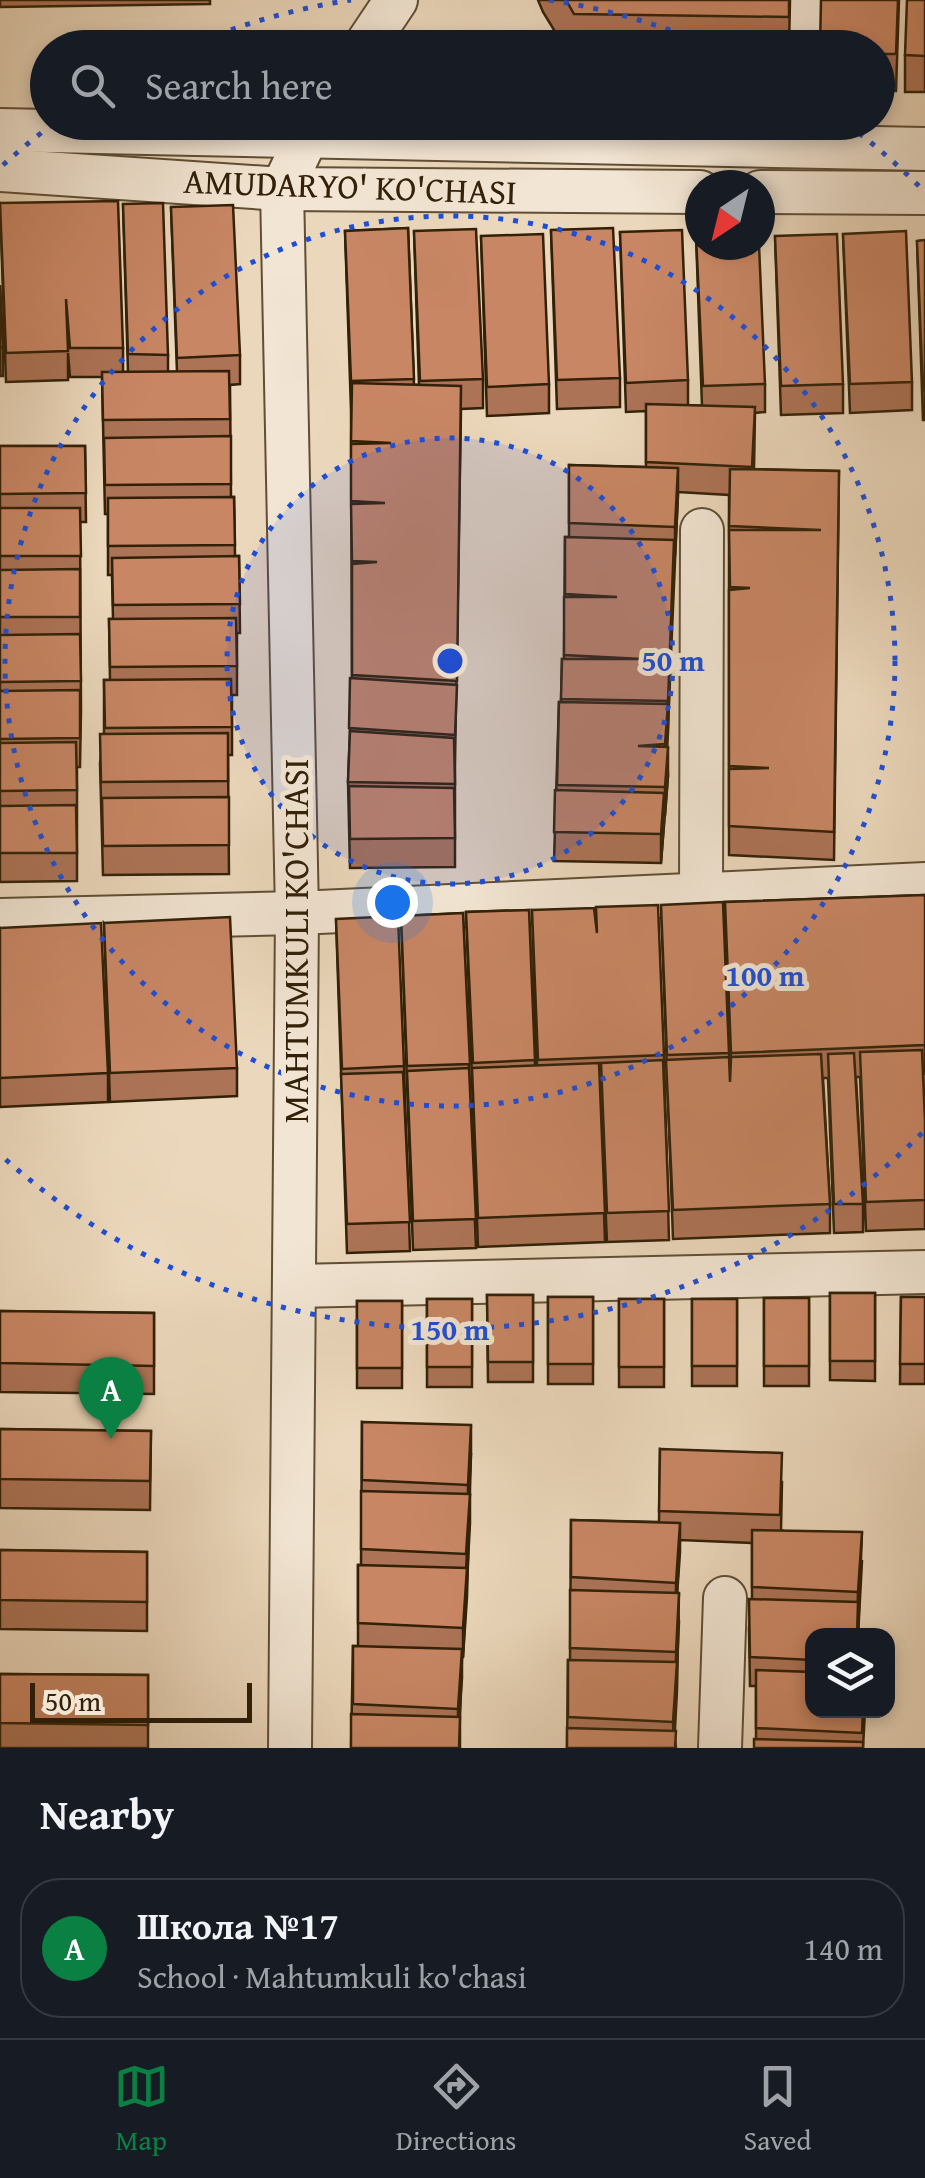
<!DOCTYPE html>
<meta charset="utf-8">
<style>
:root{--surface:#171b24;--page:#242831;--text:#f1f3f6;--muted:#9ea1a6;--line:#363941;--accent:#0b8043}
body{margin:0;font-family:"Gentium Book Plus",serif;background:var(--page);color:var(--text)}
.controls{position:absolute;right:30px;bottom:30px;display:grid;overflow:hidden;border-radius:20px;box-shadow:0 5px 15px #0003}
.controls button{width:90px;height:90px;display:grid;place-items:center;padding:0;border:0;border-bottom:2px solid var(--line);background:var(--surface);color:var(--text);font:50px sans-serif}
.compass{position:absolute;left:685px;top:170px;width:90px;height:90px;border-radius:50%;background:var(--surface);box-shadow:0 5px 15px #0003;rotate:215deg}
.scale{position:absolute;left:30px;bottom:25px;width:222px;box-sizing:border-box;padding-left:10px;border:5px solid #322108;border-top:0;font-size:28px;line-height:35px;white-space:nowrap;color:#322108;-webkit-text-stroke:8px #f2e5d3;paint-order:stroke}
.you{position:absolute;left:392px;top:902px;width:35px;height:35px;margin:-25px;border:8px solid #fff;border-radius:50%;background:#1a73e8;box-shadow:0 0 0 15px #1a73e833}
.badge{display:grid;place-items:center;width:65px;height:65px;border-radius:50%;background:var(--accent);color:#fff;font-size:32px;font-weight:700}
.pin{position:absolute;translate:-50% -82px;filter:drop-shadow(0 2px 5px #0008)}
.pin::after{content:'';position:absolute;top:52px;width:35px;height:30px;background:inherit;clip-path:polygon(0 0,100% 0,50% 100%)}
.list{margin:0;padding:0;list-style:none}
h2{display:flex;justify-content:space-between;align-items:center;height:130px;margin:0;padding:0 40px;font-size:42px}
h2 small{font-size:32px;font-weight:400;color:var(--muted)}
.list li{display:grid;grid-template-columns:65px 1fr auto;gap:30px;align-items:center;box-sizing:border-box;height:140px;margin:0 20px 20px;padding:0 20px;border:2px solid var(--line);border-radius:40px}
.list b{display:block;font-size:38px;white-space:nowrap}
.list p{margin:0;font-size:32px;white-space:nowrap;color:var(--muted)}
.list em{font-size:32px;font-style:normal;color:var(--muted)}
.icon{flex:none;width:55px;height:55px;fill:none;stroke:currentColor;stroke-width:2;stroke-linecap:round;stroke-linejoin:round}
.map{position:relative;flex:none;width:925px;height:1748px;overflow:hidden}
.search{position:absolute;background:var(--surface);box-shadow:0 5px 15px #0003;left:30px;right:30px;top:30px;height:110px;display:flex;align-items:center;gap:25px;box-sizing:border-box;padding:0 35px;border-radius:55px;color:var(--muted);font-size:38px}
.sheet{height:290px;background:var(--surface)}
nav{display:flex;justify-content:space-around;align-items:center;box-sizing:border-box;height:140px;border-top:2px solid var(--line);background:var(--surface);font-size:28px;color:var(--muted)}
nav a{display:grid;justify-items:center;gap:5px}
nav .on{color:var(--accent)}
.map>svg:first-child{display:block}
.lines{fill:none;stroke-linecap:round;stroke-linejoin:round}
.minor-casing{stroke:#604e35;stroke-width:46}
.minor{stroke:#f2e5d3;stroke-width:42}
.wall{fill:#ac7356;stroke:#322108;stroke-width:2.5}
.shaded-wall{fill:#8c5e46;stroke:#322108;stroke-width:2.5}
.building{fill:#c88664;stroke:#322108;stroke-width:2.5}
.ring{fill:none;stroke:#1d4ed8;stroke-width:5;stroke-dasharray:5 10}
.labels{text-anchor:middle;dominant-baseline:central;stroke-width:10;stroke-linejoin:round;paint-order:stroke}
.street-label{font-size:35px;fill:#322108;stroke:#f2e5d3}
.centre{fill:#1d4ed8;stroke:#f2e5d3;stroke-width:5}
.ring-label{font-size:30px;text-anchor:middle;font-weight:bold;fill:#1d4ed8;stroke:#f2e5d3;stroke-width:10;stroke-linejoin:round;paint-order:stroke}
</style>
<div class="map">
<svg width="925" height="1748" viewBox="0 0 925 1748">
<rect width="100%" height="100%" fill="#ebd7bb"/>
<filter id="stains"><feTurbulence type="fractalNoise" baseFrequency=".002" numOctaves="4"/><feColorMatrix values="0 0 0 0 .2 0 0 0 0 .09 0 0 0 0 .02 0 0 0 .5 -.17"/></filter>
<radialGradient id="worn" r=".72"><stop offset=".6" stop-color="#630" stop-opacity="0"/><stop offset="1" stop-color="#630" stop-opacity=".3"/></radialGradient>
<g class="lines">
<!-- minor casing -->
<g class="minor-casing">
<g id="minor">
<path d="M364,48L396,0"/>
<path d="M810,48L811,0"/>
<path d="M0,130L925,149"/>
<path d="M0,170L282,189L700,192"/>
<path d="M760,192L925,193"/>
<path d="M701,893L702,530"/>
<path d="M0,920L297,913L925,884"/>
<path d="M296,1286L925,1272"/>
<path d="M290,1748L297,913L282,189L314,122"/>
<path d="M720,1748L725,1598"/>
</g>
</g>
<!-- minor -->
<use href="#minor" class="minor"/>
</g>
<!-- wall -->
<g class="wall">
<path d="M0,0H210V4L0,7Z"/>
<path d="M538,0H790L789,48H565L543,12Z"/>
<path d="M899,0L896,91L878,90V48Z"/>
<path d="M925,0V92H905V55Z"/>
<path d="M0,203L123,348V372H128L123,204L168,355V372H177L171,207L240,355V384L230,385L231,497H234L235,556H239L240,633H237V695H232V755H228L229,874L103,875L100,763L104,734V680H110L109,619H113L112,575H108V514H105L102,377H70L68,353V380L6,382Z"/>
<path d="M408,228L414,385H419L414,231L483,379V408L461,409L455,764V867L350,868L348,782L352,678L351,410L345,231Z"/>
<path d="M551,230L620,378V407L557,409Z"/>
<path d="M620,232L688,380V405L702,406L696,235L765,384V412L755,413L754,469L839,471L834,860L729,855V495L678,492L667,747L668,776L661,863L554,861L559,702H561L562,659H564L565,537H569V465L646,467V411L626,412Z"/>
<path d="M843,234L912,382V410L850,413Z"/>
<path d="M481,236L549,384V413L487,416Z"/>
<path d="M775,236L843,384V413L781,415Z"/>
<path d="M925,240V420H923L917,241Z"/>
<path d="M0,285L3,347V376H0Z"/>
<path d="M0,446H85L86,522H80L81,710L80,767H77V881L0,882Z"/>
<path d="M925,895V1074H923L925,1121V1229L866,1231L860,1077H856L863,1204V1232L834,1233L828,1078H823L830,1204V1233L673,1239L661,905L729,1053L730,1082L731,1061L725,902Z"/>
<path d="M529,910L535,1065H537L532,910L596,925L664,1055L669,1240L607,1242L600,1086L605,1242L478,1247L466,912Z"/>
<path d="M463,913L476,1248L413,1250L401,916Z"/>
<path d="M336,919L404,1066L410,1251L347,1253Z"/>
<path d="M104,923L237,1068V1096L110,1102Z"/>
<path d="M0,928L108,1073V1102L0,1107Z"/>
<path d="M830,1293H875V1381L830,1380Z"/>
<path d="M487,1295H533V1382H488Z"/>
<rect x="548" y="1297" width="45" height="87"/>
<path d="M901,1297H925V1384H900Z"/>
<rect x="764" y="1298" width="45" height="88"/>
<rect x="427" y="1299" width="45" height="88"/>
<rect x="619" y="1299" width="45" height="88"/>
<rect x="692" y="1299" width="45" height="87"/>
<rect x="357" y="1301" width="45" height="87"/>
<path d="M0,1311L154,1313V1394L0,1392Z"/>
<path d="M362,1422L471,1454L467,1597L463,1657H462L460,1717V1748H351L353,1646H358V1565H361Z"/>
<path d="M0,1429L151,1431L150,1510L0,1508Z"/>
<path d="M660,1449L782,1482L781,1530L862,1561L858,1636H812V1710H865L863,1748L756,1739V1686H750L749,1628L752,1599V1543L680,1540L677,1593L679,1622L674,1731L676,1748H567L568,1660H570L571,1520L659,1522Z"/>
<path d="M0,1550L147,1552V1631L0,1629Z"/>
<path d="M0,1674L148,1675V1748H0Z"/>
</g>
<!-- shaded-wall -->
<g class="shaded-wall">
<path d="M678,468V496L675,556V527Z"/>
<path d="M674,540L668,733L665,773V744Z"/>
<path d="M668,747V776L665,816V787Z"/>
<path d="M664,793V822L661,863V834Z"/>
<path d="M471,1425V1454L468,1513V1485Z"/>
<path d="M470,1494V1523L463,1657V1628Z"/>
<path d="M680,1523V1552L676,1611V1583Z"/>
<path d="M862,1532L858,1636H857L858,1592Z"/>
<path d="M679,1593L677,1691L674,1748L673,1722Z"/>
<path d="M462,1649V1678L458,1738V1709Z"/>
</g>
<!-- building -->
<g class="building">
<path d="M566,0H789V17L574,14Z"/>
<path d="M821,0H898L896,54H878V48H820Z"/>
<path d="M907,0H925V56L905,55Z"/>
<path d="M118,201L123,348H70L66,299L68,351L6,353L0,203Z"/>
<path d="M163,203L168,355L128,354L123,204Z"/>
<path d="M233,205L240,355L177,358L171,207Z"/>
<path d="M408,228L414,379L351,381L345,231Z"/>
<path d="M613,228L620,378L557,380L551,230Z"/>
<path d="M476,229L483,379L420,381L414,231Z"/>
<path d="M682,230L688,380L626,383L620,232Z"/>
<path d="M906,231L912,382L850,384L843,234Z"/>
<path d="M543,234L549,384L487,387L481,236Z"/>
<path d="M837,234L843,384L781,386L775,236Z"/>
<path d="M696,235H700V245H759L765,384L703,386Z"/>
<path d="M925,240V391H923L917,241Z"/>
<path d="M0,285L3,347H0Z"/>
<path d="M229,371L230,419L103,420L102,372Z"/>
<path d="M352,383L461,386L457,681L352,675V564L377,562L352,561L351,504L385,503L351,501V444L391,443L351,441Z"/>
<path d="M646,404L755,407L752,467L646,462Z"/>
<path d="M231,436V484L105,485L104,438Z"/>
<path d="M0,446H85L86,493L0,494Z"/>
<path d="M569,465L678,468L675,527L569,523Z"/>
<path d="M730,469L839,471L834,832L729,826V769L769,768L729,766V590L750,588L730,587L729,530H821L729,526Z"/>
<path d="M234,497L235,545L108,546V498Z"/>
<path d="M0,508H80L81,556H0Z"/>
<path d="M565,537L674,540L668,701L561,699L562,659H642L564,655V597H617L565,594Z"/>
<path d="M239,556L240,604L113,605L112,558Z"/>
<path d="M80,569V617H0V570Z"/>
<path d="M236,618L237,666L110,667L109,619Z"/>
<path d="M80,634L81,681L0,682V635Z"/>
<path d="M350,678L457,685L455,735L349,728Z"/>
<path d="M231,679L232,727L105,728L104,680Z"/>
<path d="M80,690V738L0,739V691Z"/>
<path d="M559,702L668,704L665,744L638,746L668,747L665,787L557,785Z"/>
<path d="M350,731L454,738L455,784L348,782Z"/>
<path d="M228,733V781L101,782L100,734Z"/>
<path d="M76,742L77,790L0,791V743Z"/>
<path d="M349,786L454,788L455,838L350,839Z"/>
<path d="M555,790L664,793L661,834L554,832Z"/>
<path d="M229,797V845L103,846L102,798Z"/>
<path d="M76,805L77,853H0V806Z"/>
<path d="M925,895V1045L731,1053L725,902Z"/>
<path d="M723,902L729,1053L667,1055L661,905Z"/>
<path d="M658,905L664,1055L538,1060L532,910L594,908L597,933L596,907Z"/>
<path d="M529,910L535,1060L473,1063L466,912Z"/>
<path d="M463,913L470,1064L407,1066L401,916Z"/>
<path d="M398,916L404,1066L342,1069L336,919Z"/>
<path d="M230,917L237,1068L110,1073L104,923Z"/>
<path d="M101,923L108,1073L0,1078V928Z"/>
<path d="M922,1050L925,1121V1200L866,1202L860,1052Z"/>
<path d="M854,1053L863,1204H834L828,1054Z"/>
<path d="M821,1054L830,1204L673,1210L666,1060L729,1057L730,1082L731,1057Z"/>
<path d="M663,1060L669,1211L607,1213L601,1063Z"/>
<path d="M599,1063L605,1213L478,1218L472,1068Z"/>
<path d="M469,1068L476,1219L413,1221L407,1071Z"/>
<path d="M403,1072L410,1222L347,1224L341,1074Z"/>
<rect x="830" y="1293" width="45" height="68"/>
<path d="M487,1295H533V1362H488Z"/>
<rect x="548" y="1297" width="45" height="67"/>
<path d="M901,1297H925V1364H900Z"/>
<rect x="764" y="1298" width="45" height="68"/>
<rect x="427" y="1299" width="45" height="68"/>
<rect x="619" y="1299" width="45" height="68"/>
<rect x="692" y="1299" width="45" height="67"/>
<rect x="357" y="1301" width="45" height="67"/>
<path d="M0,1311L154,1313V1366L0,1363Z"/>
<path d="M362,1422L471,1425L468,1485L362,1480Z"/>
<path d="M0,1429L151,1431L150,1481L0,1479Z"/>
<path d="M660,1449L782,1453L780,1515L659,1511Z"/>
<path d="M361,1491L470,1494L466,1554L361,1549Z"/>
<path d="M571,1520L680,1523L676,1583L571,1577Z"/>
<path d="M752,1530L862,1532L858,1592L752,1587Z"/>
<path d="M0,1550L147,1552V1602L0,1600Z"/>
<path d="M358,1565L467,1568L463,1628L358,1623Z"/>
<path d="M570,1590L679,1593L676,1652L570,1648Z"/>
<path d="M749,1599L858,1602L857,1636H812V1660L750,1657Z"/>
<path d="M353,1646L462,1649L458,1709L353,1704Z"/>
<path d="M568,1660L677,1662L673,1722L568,1717Z"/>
<path d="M756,1670L812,1672V1710H863L862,1733L756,1728Z"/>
<path d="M0,1674L148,1675V1725L0,1723Z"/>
<path d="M351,1714L460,1717L459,1748H351Z"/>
<path d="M567,1728L676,1731L675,1748H567Z"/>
<path d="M754,1739L863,1742V1748H754Z"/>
</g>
<!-- distance rings -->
<circle cx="450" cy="661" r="223" fill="#1d4ed8" fill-opacity=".12"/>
<g class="ring">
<circle cx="450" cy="661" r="223"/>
<circle cx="450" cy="661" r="445"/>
<path d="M922 1133A668 668 0 0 1 3 1157M3 165A668 668 0 0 1 53 124M189 46A668 668 0 0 1 351 0M549 0A668 668 0 0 1 711 46M847 124A668 668 0 0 1 922 189"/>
</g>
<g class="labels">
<!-- street labels -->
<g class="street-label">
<text transform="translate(350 186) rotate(2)">AMUDARYO' KO'CHASI</text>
<text transform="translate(295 941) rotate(-90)">MAHTUMKULI KO'CHASI</text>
</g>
</g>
<circle cx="450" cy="661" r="15" class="centre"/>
<g class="ring-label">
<text x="673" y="671">50 m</text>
<text x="765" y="986">100 m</text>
<text x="450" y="1340">150 m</text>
</g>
<rect width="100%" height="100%" filter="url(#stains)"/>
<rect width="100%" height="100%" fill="url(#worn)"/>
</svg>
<div class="controls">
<button><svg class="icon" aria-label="layers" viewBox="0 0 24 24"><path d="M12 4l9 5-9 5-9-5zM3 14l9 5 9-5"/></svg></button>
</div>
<svg class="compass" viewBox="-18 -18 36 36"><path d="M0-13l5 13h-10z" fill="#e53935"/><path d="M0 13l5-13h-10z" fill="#9ea1a6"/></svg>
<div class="scale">50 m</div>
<div class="you"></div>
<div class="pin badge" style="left:111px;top:1439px">A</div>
<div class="search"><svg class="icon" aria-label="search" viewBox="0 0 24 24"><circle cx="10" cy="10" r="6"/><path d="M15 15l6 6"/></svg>Search here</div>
</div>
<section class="sheet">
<h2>Nearby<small></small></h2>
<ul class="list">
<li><span class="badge">A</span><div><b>Школа №17</b><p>School · Mahtumkuli ko'chasi</p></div><em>140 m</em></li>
</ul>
</section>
<nav>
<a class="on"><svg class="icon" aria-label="map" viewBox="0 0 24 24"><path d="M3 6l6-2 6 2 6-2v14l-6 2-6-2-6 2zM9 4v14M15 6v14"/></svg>Map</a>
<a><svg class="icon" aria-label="directions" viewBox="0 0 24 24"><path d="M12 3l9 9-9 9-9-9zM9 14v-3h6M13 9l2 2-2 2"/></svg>Directions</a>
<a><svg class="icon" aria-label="saved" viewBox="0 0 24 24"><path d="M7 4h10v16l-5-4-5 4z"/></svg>Saved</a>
</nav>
